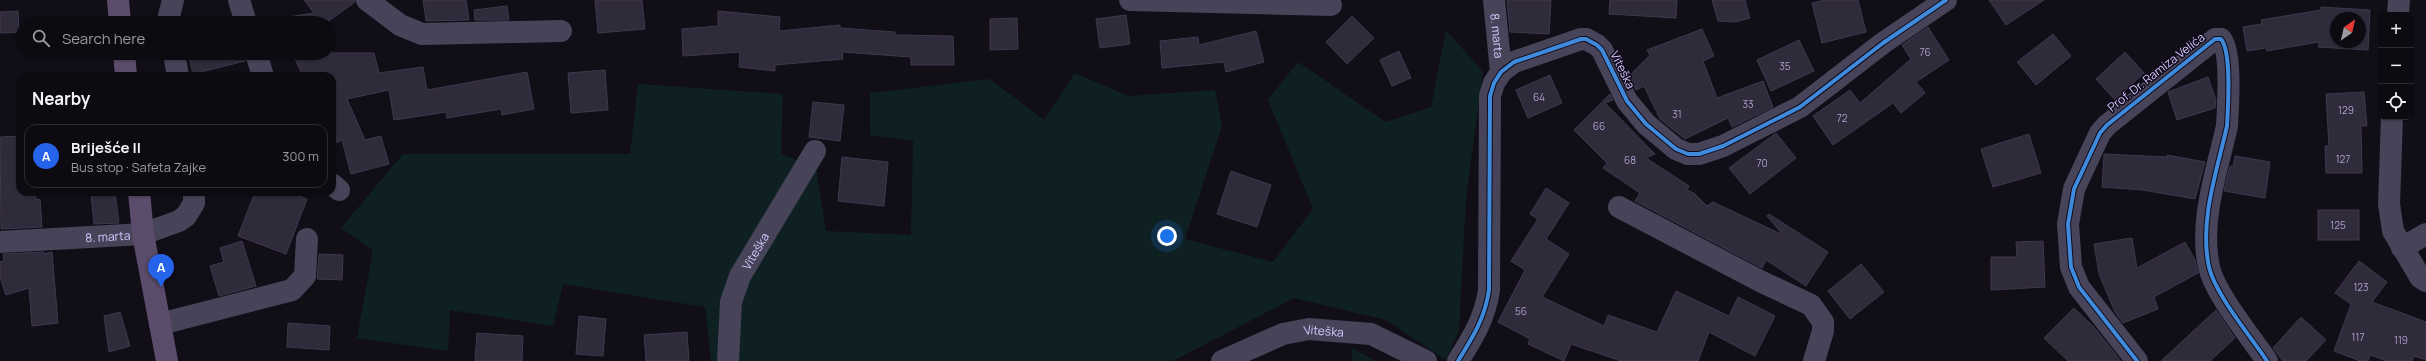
<!DOCTYPE html>
<meta charset="utf-8">
<style>
:root{--surface:#0d0a12;--page:#1b1820;--text:#f1f3f6;--muted:#9a9a9f;--line:#2d2b32;--accent:#2563eb}
body{margin:0;font-family:Manrope,sans-serif;background:var(--page);color:var(--text)}
.controls{position:absolute;right:12px;top:12px;display:grid;overflow:hidden;border-radius:8px;box-shadow:0 1px 3px #0004}
.controls button{width:36px;height:36px;display:grid;place-items:center;padding:0;border:0;border-bottom:1px solid var(--line);background:var(--surface);color:var(--text);font:20px sans-serif}
.compass{position:absolute;left:2330px;top:12px;width:36px;height:36px;border-radius:50%;background:var(--surface);box-shadow:0 1px 3px #0004;rotate:34deg}
.you{position:absolute;left:1167px;top:236px;width:14px;height:14px;margin:-10px;border:3px solid #fff;border-radius:50%;background:#1a73e8;box-shadow:0 0 0 6px #1a73e833}
.badge{display:grid;place-items:center;width:26px;height:26px;border-radius:50%;background:var(--accent);color:#fff;font-size:13px;font-weight:700}
.pin{position:absolute;translate:-50% -33px;filter:drop-shadow(0 1px 2px #0008)}
.pin::after{content:'';position:absolute;top:21px;width:14px;height:12px;background:inherit;clip-path:polygon(0 0,100% 0,50% 100%)}
.list{margin:0;padding:0;list-style:none}
h2{display:flex;justify-content:space-between;align-items:center;height:52px;margin:0;padding:0 16px;font-size:17px}
h2 small{font-size:13px;font-weight:400;color:var(--muted)}
.list li{display:grid;grid-template-columns:26px 1fr auto;gap:12px;align-items:center;box-sizing:border-box;height:64px;margin:0 8px 8px;padding:0 8px;border:1px solid var(--line);border-radius:12px}
.list b{display:block;font-size:15px;white-space:nowrap}
.list p{margin:0;font-size:13px;white-space:nowrap;color:var(--muted)}
.list em{font-size:13px;font-style:normal;color:var(--muted)}
.icon{flex:none;width:22px;height:22px;fill:none;stroke:currentColor;stroke-width:2;stroke-linecap:round;stroke-linejoin:round}
.map{position:relative;flex:none;width:2426px;height:361px;overflow:hidden}
.search{position:absolute;background:var(--surface);box-shadow:0 1px 3px #0004;left:16px;top:16px;width:320px;height:44px;display:flex;align-items:center;gap:10px;box-sizing:border-box;padding:0 14px;border-radius:22px;color:var(--muted);font-size:15px}
.panel{position:absolute;background:var(--surface);box-shadow:0 1px 3px #0004;left:16px;top:72px;width:320px;height:124px;border-radius:12px}
.map>svg:first-child{display:block}
.green{fill:#0f2023}
.building{fill:#302b3b;stroke:#3e384d;fill-rule:evenodd}
.lines{fill:none;stroke-linecap:round;stroke-linejoin:round}
.minor{stroke:#474459;stroke-width:22}
.major{stroke:#5c4c6b;stroke-width:22}
.cycleway-casing{stroke:#100b1b;stroke-width:6}
.cycleway{stroke:#408adc;stroke-width:4}
.labels{text-anchor:middle;dominant-baseline:central;stroke-width:3;stroke-linejoin:round;paint-order:stroke}
.number-label{font-size:10px;fill:#aaa0cd}
.street-label{font-size:12px;fill:#d3c7fe;stroke:#100b1b}
</style>
<div class="map">
<svg width="2426" height="361" viewBox="0 0 2426 361">
<rect width="100%" height="100%" fill="#110e18"/>
<!-- green -->
<g class="green">
<path d="M1446,30L1483,72L1466,198L1459,330L1446,360L1386,320L1294,298L1173,361H711L705,307L563,284L553,326L450,310L448,351L357,338L373,250L341,228L403,154H630L638,84L783,94L781,154L816,167L826,231L911,235L913,141L870,135V93L990,79L1044,120L1075,73L1128,96L1215,90L1222,126L1185,239L1273,262L1313,209L1268,100L1298,62L1386,122L1431,107Z"/>
<path d="M1352,348L1376,361H1352Z"/>
</g>
<!-- building -->
<g class="building">
<path d="M304,0H355V2L326,23H262V21L314,13Z"/>
<path d="M423,0H466L469,20L426,21Z"/>
<path d="M595,0H642L645,29L598,33Z"/>
<path d="M1507,0H1551L1549,34L1510,32Z"/>
<path d="M1610,0H1677L1676,18L1609,14Z"/>
<path d="M1712,0H1745L1750,18L1735,22L1718,21Z"/>
<path d="M1826,0H1858L1866,32L1822,43L1812,3Z"/>
<path d="M1989,0H2044L2006,25Z"/>
<path d="M507,6L509,20H475L474,10Z"/>
<path d="M2321,7L2370,10L2368,50L2318,47L2319,42L2267,51L2266,48L2247,51L2243,27L2262,24L2261,20L2321,10ZM2336,18H2360V42H2336Z"/>
<path d="M18,11L19,32L0,33V12Z"/>
<path d="M718,11L780,17L779,31L840,25V28L895,32V35L953,36L954,65H911V57L842,52L843,59L775,65V71L739,67L740,52L683,56L682,29L718,26Z"/>
<path d="M1126,15L1130,44L1100,48L1096,19Z"/>
<path d="M1352,16L1374,38L1347,64L1326,42Z"/>
<path d="M1017,18L1018,49L990,50V19Z"/>
<path d="M1928,27L1949,60L1916,82L1925,93L1901,113L1893,103L1833,145L1813,116L1850,90L1860,103L1911,59L1902,45Z"/>
<path d="M1702,29L1714,56L1703,61L1717,98L1763,81L1773,107L1732,127L1728,118L1685,139L1660,119L1644,86L1636,90L1629,76L1650,55L1647,50Z"/>
<path d="M1256,31L1264,62L1226,72L1224,62L1162,68L1160,41L1198,37L1199,45Z"/>
<path d="M2053,34L2071,56L2036,85L2017,62Z"/>
<path d="M1799,40L1814,71L1771,91L1757,60Z"/>
<path d="M329,46L332,53H374L379,73L423,67L427,90L527,72L534,109L502,115L501,109L447,118L446,112L394,120L389,90L347,99L365,140L381,136L389,164L351,174L342,140L332,145V76H303L293,55L271,58L269,53H329Z"/>
<path d="M1399,51L1411,78L1392,86L1380,60Z"/>
<path d="M2125,52L2144,73L2115,100L2096,79Z"/>
<path d="M188,53H244L245,61L193,74Z"/>
<path d="M605,70L608,110L571,113L568,73Z"/>
<path d="M1550,75L1562,103L1528,118L1516,90Z"/>
<path d="M2208,77L2216,100L2215,108L2177,120L2168,92Z"/>
<path d="M2364,92L2367,126H2361L2362,173H2326L2325,146H2329L2326,94Z"/>
<path d="M1610,94L1613,100L1605,103L1655,154L1646,158L1689,186L1687,190L1694,193L1707,206L1713,202L1783,235L1767,216L1769,214L1828,252L1806,286L1766,260L1762,268L1635,201L1640,193L1603,168L1607,163L1574,130Z"/>
<path d="M813,102L844,105L840,141L809,137Z"/>
<path d="M1776,133L1796,158L1750,194L1729,168Z"/>
<path d="M2029,134L2041,173L1993,187L1981,149Z"/>
<path d="M20,136V192H36V200L40,199L42,227L1,229L0,137Z"/>
<path d="M2104,154L2167,157V155L2205,162L2195,199L2143,190L2102,187Z"/>
<path d="M2235,156L2270,162L2265,198L2224,191L2230,166L2233,167Z"/>
<path d="M842,157L888,162L884,206L838,201Z"/>
<path d="M1231,171L1271,185L1257,227L1217,214Z"/>
<path d="M1546,188L1569,203L1546,239L1569,254L1542,297L1604,326L1608,315L1657,332L1676,291L1729,316L1738,297L1775,316L1755,356L1709,332L1698,361H1621L1571,344L1564,361L1528,344L1530,339L1498,322L1525,270L1511,261L1538,219L1530,214Z"/>
<path d="M115,192L119,223L94,224L91,194Z"/>
<path d="M255,192H289L307,199L286,254L238,236Z"/>
<rect x="2318" y="210" width="41" height="30"/>
<path d="M2132,238L2137,268L2185,242L2195,260L2198,273L2154,297L2158,309L2123,323L2115,312L2099,274L2094,244Z"/>
<path d="M242,241L256,286L219,296L210,266L224,262L220,248Z"/>
<path d="M2043,241L2045,287L1991,290V257H2017L2016,242Z"/>
<path d="M44,252V254L52,252L58,323L32,326L29,288L6,295L0,277V262L4,261L3,254Z"/>
<path d="M319,254L343,255L342,280L317,279Z"/>
<path d="M2359,261L2387,282L2372,302L2426,322V360L2414,356L2412,361H2387L2370,355L2368,361H2360L2334,351L2351,304L2335,293Z"/>
<path d="M1861,264L1884,292L1850,319L1828,291Z"/>
<path d="M2074,308L2094,327L2121,361H2068L2044,338Z"/>
<path d="M2216,310L2235,338L2210,361H2161Z"/>
<path d="M120,312L130,346L109,352L104,316Z"/>
<path d="M579,316L606,319L603,356L576,354Z"/>
<path d="M2301,317L2326,340L2306,361H2283L2273,348Z"/>
<path d="M288,323L330,326L329,350L287,347Z"/>
<path d="M687,332L689,361H646L644,335Z"/>
<path d="M477,333L523,336L522,361H475Z"/>
</g>
<g class="lines">
<!-- minor -->
<g class="minor">
<path d="M239,0L246,23"/>
<path d="M367,0L400,25L422,34L561,31"/>
<path d="M1130,0L1331,5"/>
<path id="s1" d="M1494,0L1501,72"/>
<path d="M2398,15L2399,0"/>
<path d="M170,23L169,16L173,0"/>
<path d="M174,53L178,76"/>
<path d="M256,53L263,76"/>
<path d="M2392,117L2389,204L2393,231L2420,277L2426,281"/>
<path d="M332,184L339,190"/>
<path d="M1619,207L1762,282L1811,305L1823,322V331L1814,361"/>
<path id="s2" d="M0,242L143,234L179,221L186,216L194,203V192"/>
<path d="M2402,248L2426,234"/>
<path d="M160,324L292,290L305,276L307,239"/>
<path id="s3" d="M728,361L731,302L740,276L815,151"/>
<path id="s4" d="M1222,361L1283,334L1309,329L1371,334L1426,361"/>
<path d="M1458,361C1473,337 1485,318 1489,290L1490,96L1494,83L1501,72L1514,62L1581,39H1586L1597,45L1602,50L1627,101L1646,124L1676,149L1688,154H1699L1723,146L1800,107L1883,43L1946,0"/>
<path d="M2137,361L2079,287L2071,267L2068,224L2074,189L2100,133L2107,125L2215,39H2221C2232,52 2228,107 2227,126C2217,171 2199,221 2209,267C2215,294 2251,337 2267,361"/>
</g>
<!-- major -->
<g class="major">
<path d="M118,0L120,23"/>
<path d="M124,53L126,76"/>
<path d="M139,192L143,234L167,361"/>
</g>
<!-- cycleway casing -->
<g class="cycleway-casing">
<g id="cycleway">
<path d="M1458,361C1473,337 1485,318 1489,290L1490,96L1494,83L1501,72L1514,62L1581,39H1586L1597,45L1602,50L1627,101L1646,124L1676,149L1688,154H1699L1723,146L1800,107L1883,43L1946,0"/>
<path d="M2137,361L2079,287L2071,267L2068,224L2074,189L2100,133L2107,125L2215,39H2221C2232,52 2228,107 2227,126C2217,171 2199,221 2209,267C2215,294 2251,337 2267,361"/>
</g>
</g>
<!-- cycleway -->
<use href="#cycleway" class="cycleway"/>
</g>
<g class="labels">
<!-- number labels -->
<g class="number-label">
<text x="1925" y="52">76</text>
<text x="1785" y="66">35</text>
<text x="1539" y="97">64</text>
<text x="1748" y="104">33</text>
<text x="2346" y="110">129</text>
<text x="1677" y="114">31</text>
<text x="1842" y="118">72</text>
<text x="1599" y="126">66</text>
<text x="2343" y="159">127</text>
<text x="1630" y="160">68</text>
<text x="1762" y="163">70</text>
<text x="2338" y="225">125</text>
<text x="2361" y="287">123</text>
<text x="1521" y="311">56</text>
<text x="2358" y="337">117</text>
<text x="2401" y="340">119</text>
</g>
<!-- street labels -->
<g class="street-label">
<text stroke="none"><textPath href="#s1" startOffset="36">8. marta</textPath></text>
<text transform="translate(1623 70) rotate(64)">Viteška</text>
<text transform="translate(2156 72) rotate(-38)">Prof. Dr. Ramiza Velića</text>
<text stroke="none"><textPath href="#s2" startOffset="108">8. marta</textPath></text>
<text stroke="none"><textPath href="#s3" startOffset="116">Viteška</textPath></text>
<text stroke="none"><textPath href="#s4" startOffset="108">Viteška</textPath></text>
</g>
</g>
</svg>
<div class="controls">
<button>+</button>
<button>−</button>
<button><svg class="icon" aria-label="locate" viewBox="0 0 24 24"><circle cx="12" cy="12" r="6"/><path d="M12 2v4M12 18v4M2 12h4M18 12h4"/></svg></button>
</div>
<svg class="compass" viewBox="-18 -18 36 36"><path d="M0-13l5 13h-10z" fill="#e53935"/><path d="M0 13l5-13h-10z" fill="#9a9a9f"/></svg>
<div class="you"></div>
<div class="pin badge" style="left:161px;top:287px">A</div>
<div class="search"><svg class="icon" aria-label="search" viewBox="0 0 24 24"><circle cx="10" cy="10" r="6"/><path d="M15 15l6 6"/></svg>Search here</div>
<section class="panel">
<h2>Nearby<small></small></h2>
<ul class="list">
<li><span class="badge">A</span><div><b>Briješće II</b><p>Bus stop · Safeta Zajke</p></div><em>300 m</em></li>
</ul>
</section>
</div>
